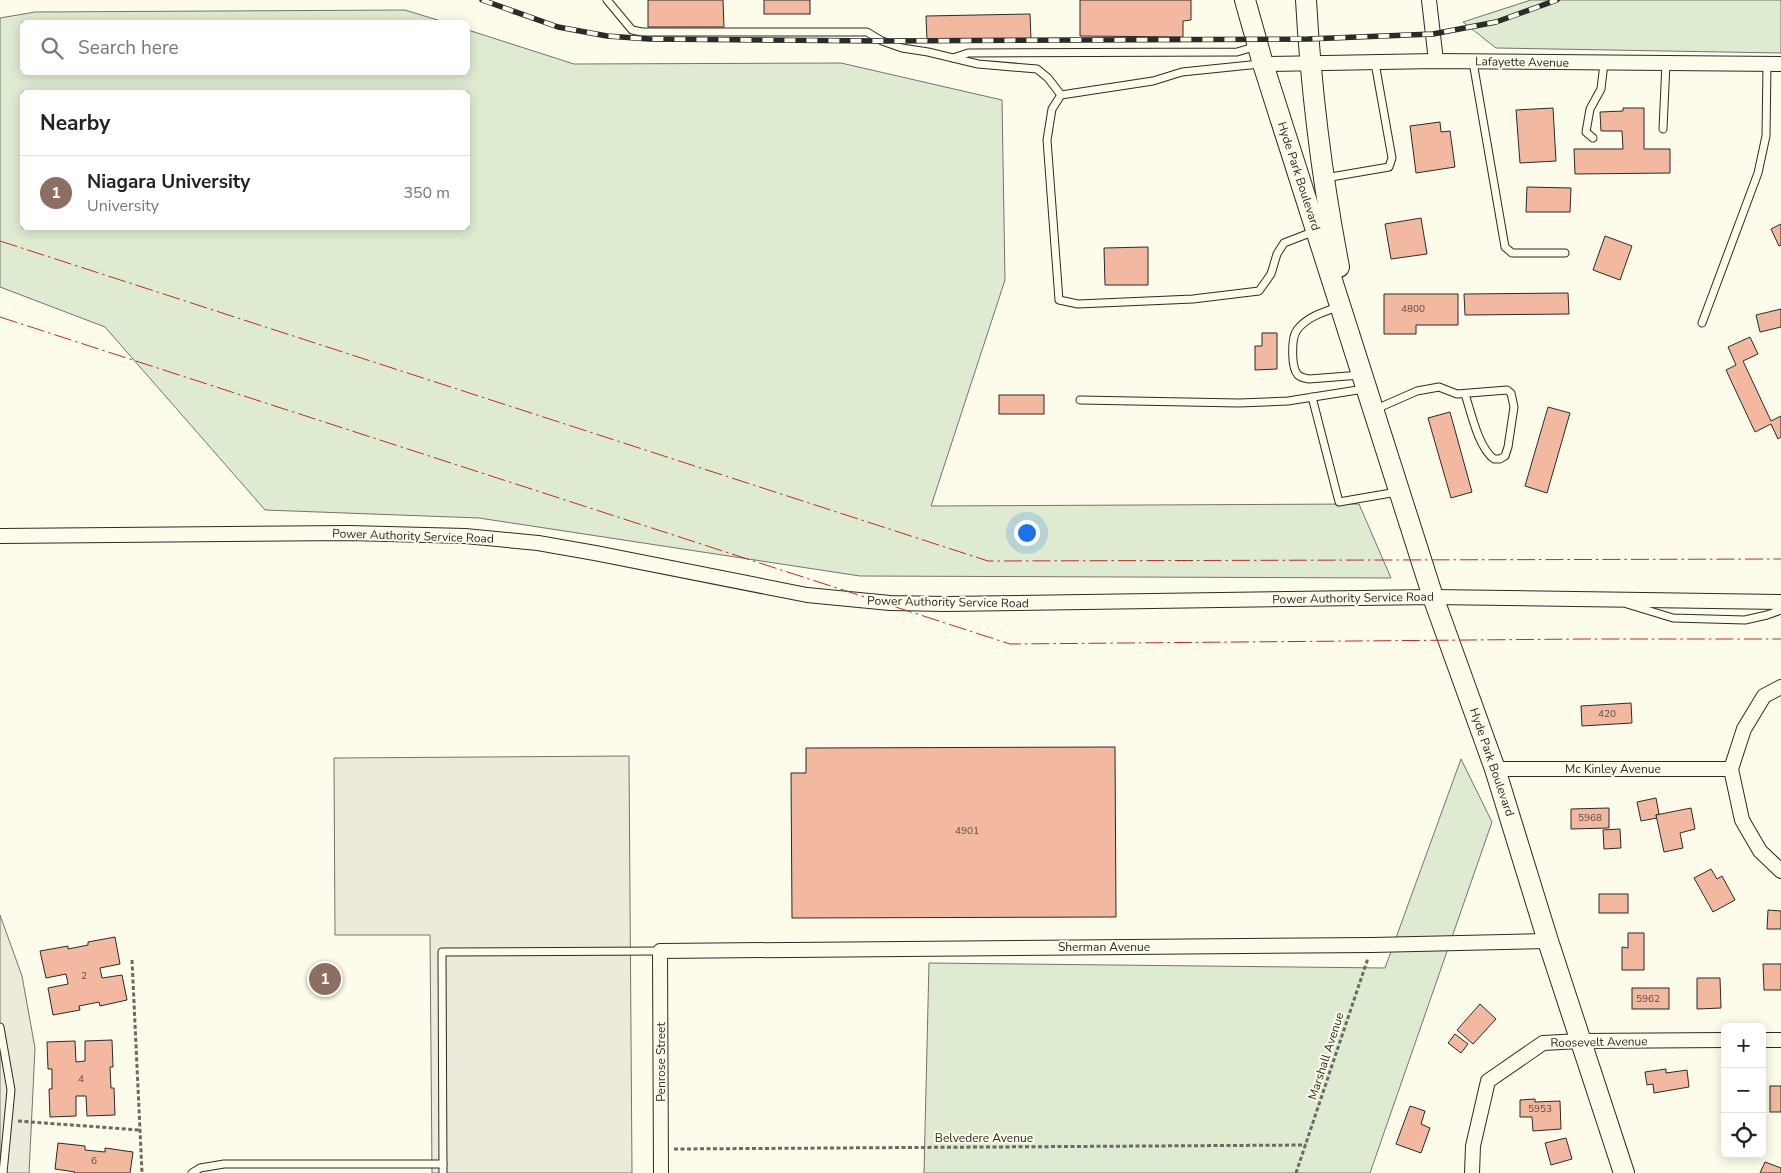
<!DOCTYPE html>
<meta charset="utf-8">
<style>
:root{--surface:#fff;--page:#f6f6f6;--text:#222;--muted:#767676;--line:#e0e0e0;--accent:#c62828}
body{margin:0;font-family:"Nunito Sans",sans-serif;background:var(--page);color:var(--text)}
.controls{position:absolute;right:15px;bottom:15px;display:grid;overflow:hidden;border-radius:8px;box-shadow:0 2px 12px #0003}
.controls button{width:45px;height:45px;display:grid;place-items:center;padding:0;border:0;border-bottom:1px solid var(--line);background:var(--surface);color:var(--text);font:25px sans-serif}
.you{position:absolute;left:1026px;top:532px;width:18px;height:18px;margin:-12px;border:4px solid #fff;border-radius:50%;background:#1a73e8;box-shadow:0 0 0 8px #1a73e833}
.badge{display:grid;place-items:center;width:32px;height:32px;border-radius:50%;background:var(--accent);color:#fff;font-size:16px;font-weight:700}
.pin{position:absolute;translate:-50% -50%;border:2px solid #fff;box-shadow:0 1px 5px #0006}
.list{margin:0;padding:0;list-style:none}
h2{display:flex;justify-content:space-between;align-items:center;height:65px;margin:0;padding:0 20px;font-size:21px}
h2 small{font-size:16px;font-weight:400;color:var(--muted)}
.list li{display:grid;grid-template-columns:32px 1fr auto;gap:15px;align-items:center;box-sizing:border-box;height:75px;padding:0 20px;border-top:1px solid var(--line)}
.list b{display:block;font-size:19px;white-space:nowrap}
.list p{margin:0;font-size:16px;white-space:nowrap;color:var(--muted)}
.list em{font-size:16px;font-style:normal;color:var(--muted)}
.icon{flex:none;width:28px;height:28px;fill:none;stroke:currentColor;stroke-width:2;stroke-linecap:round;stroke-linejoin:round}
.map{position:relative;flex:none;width:1781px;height:1173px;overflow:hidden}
.search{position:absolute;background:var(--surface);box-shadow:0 2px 12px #0003;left:20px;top:20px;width:450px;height:55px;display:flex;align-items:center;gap:12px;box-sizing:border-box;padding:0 18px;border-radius:8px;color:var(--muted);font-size:19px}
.panel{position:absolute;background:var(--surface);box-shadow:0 2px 12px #0003;left:20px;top:90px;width:450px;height:140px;border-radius:8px}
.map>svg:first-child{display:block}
.green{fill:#deebd1;stroke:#74746e;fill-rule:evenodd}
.parking{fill:#eceadb;stroke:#74746e}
.building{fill:#f2b8a0;stroke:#2b2b2b}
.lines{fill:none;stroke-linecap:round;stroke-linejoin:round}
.lane-casing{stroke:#2b2b2b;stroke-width:9}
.street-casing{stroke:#2b2b2b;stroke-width:16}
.secondary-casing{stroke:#2b2b2b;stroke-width:22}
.path{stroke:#6a6964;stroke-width:3;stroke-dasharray:4 2.5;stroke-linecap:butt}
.lane{stroke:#fdfbea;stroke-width:7}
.street{stroke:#fdfbea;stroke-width:14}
.secondary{stroke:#fdfbea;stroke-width:20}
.rail-casing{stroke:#2b2b2b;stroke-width:5.5}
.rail{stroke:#fdfbea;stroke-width:4;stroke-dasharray:11;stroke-linecap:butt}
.power{stroke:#c62828;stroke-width:1;stroke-dasharray:18 4 2.5 4;stroke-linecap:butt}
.labels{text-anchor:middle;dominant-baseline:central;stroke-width:4;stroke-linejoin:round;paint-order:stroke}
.number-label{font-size:10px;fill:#5d4e48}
.street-label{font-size:12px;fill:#2b2b2b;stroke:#fdfbea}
</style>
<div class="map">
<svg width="1781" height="1173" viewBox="0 0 1781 1173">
<rect width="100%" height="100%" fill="#fdfbea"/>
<!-- green -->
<g class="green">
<path d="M1531,0H1781V53L1496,48L1463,22Z"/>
<path d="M405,10L444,22H22V72H468V30L574,64L841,63L1002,100L1005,280L931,506L1359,504L1391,578L860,576L479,518L265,510L105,327L0,287V18L35,12ZM22,92H468V228H22Z"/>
<path d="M1461,759L1492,822L1370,1173H924L929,963L1385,968Z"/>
</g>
<!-- parking -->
<g class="parking">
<path d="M629,756L632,1173H432L430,935H335L334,758Z"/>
<path d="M0,915L22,976L35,1048L29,1173H0Z"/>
</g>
<!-- building -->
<g class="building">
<path d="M648,0H723L724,27H648Z"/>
<rect x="764" y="0" width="46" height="14"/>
<path d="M1080,0H1191V20L1183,21V37L1080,36Z"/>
<path d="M1030,14L1031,39L927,41L926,16Z"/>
<path d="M1553,108L1556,161L1520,163L1516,110Z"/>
<path d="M1623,108H1644V149H1670V173L1575,174L1574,149H1623L1622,131H1601L1600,112L1623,111Z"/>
<path d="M1440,122L1441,132L1450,131L1455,167L1416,173L1410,126Z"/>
<path d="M1527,187L1571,188L1570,212H1526Z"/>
<path d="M1421,218L1427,254L1391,259L1385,224Z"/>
<path d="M1781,224V245L1779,246L1771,229Z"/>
<path d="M1605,236L1632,246L1620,280L1593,270Z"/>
<path d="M1148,247V285H1105L1104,248Z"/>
<path d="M1568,293L1569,314L1465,315L1464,294Z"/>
<path d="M1384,294H1458V325H1416V334H1384Z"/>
<path d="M1781,309V327L1760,332L1756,315Z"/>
<path d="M1262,333H1277V369L1255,370V346H1262Z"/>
<path d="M1750,337L1758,354L1743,361L1771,421L1781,416V437L1778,439L1771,424L1755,432L1726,370L1736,365L1728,347Z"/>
<rect x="999" y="395" width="45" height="19"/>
<path d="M1548,407L1570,413L1547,493L1525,486Z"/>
<path d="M1450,412L1472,492L1451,498L1428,418Z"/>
<path d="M1631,703L1632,723L1582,726L1581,706Z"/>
<path d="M1115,747L1116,917L792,918L791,773H806V748Z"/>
<path d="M1656,798L1659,814L1656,815L1657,818L1641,821L1637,802Z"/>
<path d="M1609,808V828L1571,829V809Z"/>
<path d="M1691,808L1695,829L1680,833L1683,848L1664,852L1656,815Z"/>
<path d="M1620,829L1621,848L1604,849L1603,830Z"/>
<path d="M1711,869L1717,879L1722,876L1735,900L1713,912L1694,878Z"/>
<rect x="1599" y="894" width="29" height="19"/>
<path d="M1768,910L1781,911V929H1767Z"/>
<path d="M1628,933H1644V970H1622V947L1628,948Z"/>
<path d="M115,937L120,964L100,968L102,978L122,975L127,1000L100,1006L99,1002L79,1006L80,1010L53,1015L48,988L68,984L66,974L46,978L40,951L68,946V949L88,945V942Z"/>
<path d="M1763,964H1781V990H1764Z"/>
<path d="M1697,978H1720L1721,1008L1697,1009Z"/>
<rect x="1632" y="988" width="37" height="21"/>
<path d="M1480,1004L1496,1019L1473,1044L1457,1030Z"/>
<path d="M1455,1034L1468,1044L1461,1053L1448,1043Z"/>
<path d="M112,1040L113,1067H110L111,1088H114L115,1115L87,1116L86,1096H76V1116L50,1117L49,1089H52V1069H48L47,1042L75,1041L76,1062L85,1061V1041Z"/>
<path d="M1666,1069V1073L1687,1070L1689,1087L1654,1093L1653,1084L1647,1085L1645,1072Z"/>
<rect x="1770" y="1086" width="11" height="26"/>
<path d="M1535,1099V1102L1560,1101L1561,1129L1533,1131L1532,1117H1520V1100Z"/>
<path d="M1410,1106L1425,1111L1421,1124L1430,1128L1421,1153L1396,1144Z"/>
<path d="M1566,1138L1572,1159L1551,1165L1545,1143Z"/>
<path d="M58,1143L85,1146V1150L105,1152V1148L133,1152L130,1173H74L75,1172L55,1169Z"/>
<path d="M1765,1162L1781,1168V1173H1760Z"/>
</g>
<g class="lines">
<!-- lane casing -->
<g class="lane-casing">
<g id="lane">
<path d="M607,0L632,30L642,32H867L882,41L902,48L928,52L978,64L1037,69L1048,78L1061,95"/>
<path d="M953,58L968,53L1237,52L1257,46"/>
<path d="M1473,62L1505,247L1512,253H1565"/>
<path d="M1260,64L1182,72L1153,81L1061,95L1052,109L1047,140L1059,300L1078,304L1193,299L1259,291L1271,274L1277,254L1284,243L1315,231"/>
<path d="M1663,129L1666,63"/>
<path d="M1593,138L1586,132L1590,109L1601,89L1604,63"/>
<path d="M1325,178L1389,167L1392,158L1375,63"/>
<path d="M1338,307C1323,312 1307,317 1297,330C1291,338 1291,368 1298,375C1301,378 1304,378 1309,379L1361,375"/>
<path d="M1702,323L1758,173L1766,136L1767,64"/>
<path d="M1312,397L1339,502L1397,492"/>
<path d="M1080,400L1239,403L1288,401L1364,389"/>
<path d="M1376,409L1417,391L1439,387L1457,394L1507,390L1511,393L1514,407L1508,447L1505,456L1500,459H1494C1478,447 1471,412 1465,394"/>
<path d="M1627,604L1673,618L1745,620L1767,615L1781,610"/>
<path d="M0,1027L11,1090L3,1173"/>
<path d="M192,1173L200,1168L224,1164H443"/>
<path d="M443,1173L442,952L660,951"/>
</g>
</g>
<!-- street casing -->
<g class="street-casing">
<g id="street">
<path d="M1429,0L1436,61"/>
<path d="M1263,64L1436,61L1781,64"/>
<path d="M0,536L349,533L465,536L538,543L595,553L807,595L890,603L946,604L1433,597L1781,602"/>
<path d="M1781,687L1764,696L1744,729L1731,769L1742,820L1760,851L1781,871"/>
<path d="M1495,769H1731"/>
<path d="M1762,1040H1781"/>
<path d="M661,1173L660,951L1372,945L1548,941"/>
<path d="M1472,1173L1473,1146L1488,1081L1543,1043L1580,1041L1725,1040"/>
</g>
</g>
<!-- secondary casing -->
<g class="secondary-casing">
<g id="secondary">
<path d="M1245,0L1263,64L1433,597L1495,769L1548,941L1624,1173"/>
<path d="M1306,0C1311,89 1322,179 1339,267"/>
</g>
</g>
<!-- path -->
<g class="path">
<path d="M132,960L142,1173"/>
<path d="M18,1121L139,1130"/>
<path d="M674,1149L1306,1145"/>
<path d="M1296,1173L1368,958"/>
</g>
<!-- lane -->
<use href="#lane" class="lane"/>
<!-- street -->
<use href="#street" class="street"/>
<!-- secondary -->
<use href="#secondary" class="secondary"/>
<!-- rail casing -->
<g class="rail-casing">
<path id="rail" d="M482,0L558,27L607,36L649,39L882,41L1308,39L1433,34L1496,22L1557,0"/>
</g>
<!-- rail -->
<use href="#rail" class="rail"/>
<!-- power -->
<g class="power">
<path d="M0,241L988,561L1781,559"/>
<path d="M0,317L1010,644L1584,639H1781"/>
</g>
</g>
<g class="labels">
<!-- number labels -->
<g class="number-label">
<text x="1413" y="309">4800</text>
<text x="1607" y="714">420</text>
<text x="1590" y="818">5968</text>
<text x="967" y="831">4901</text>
<text x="84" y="976">2</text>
<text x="1648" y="999">5962</text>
<text x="81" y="1079">4</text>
<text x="1540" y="1109">5953</text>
<text x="94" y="1161">6</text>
</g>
<!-- street labels -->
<g class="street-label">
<text transform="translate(1522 62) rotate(1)">Lafayette Avenue</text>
<text transform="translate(1299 176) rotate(72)">Hyde Park Boulevard</text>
<text transform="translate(413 536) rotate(2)">Power Authority Service Road</text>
<text transform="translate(1353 598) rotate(-1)">Power Authority Service Road</text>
<text transform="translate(948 602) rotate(1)">Power Authority Service Road</text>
<text transform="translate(1492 762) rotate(71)">Hyde Park Boulevard</text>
<text x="1613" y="769">Mc Kinley Avenue</text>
<text x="1104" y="947">Sherman Avenue</text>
<text transform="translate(1599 1042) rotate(-1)">Roosevelt Avenue</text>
<text transform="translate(1326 1056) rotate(-72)">Marshall Avenue</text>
<text transform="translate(661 1062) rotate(-90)">Penrose Street</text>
<text x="984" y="1138">Belvedere Avenue</text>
</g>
</g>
</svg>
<div class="controls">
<button>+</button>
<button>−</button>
<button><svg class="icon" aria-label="locate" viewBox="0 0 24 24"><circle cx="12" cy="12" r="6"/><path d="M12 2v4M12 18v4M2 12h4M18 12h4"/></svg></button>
</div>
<div class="you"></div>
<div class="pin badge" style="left:325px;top:979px;background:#8d6e63">1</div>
<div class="search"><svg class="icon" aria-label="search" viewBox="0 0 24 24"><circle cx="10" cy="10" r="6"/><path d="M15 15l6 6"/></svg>Search here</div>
<section class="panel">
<h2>Nearby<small></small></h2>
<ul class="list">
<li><span class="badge" style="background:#8d6e63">1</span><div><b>Niagara University</b><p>University</p></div><em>350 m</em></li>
</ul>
</section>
</div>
